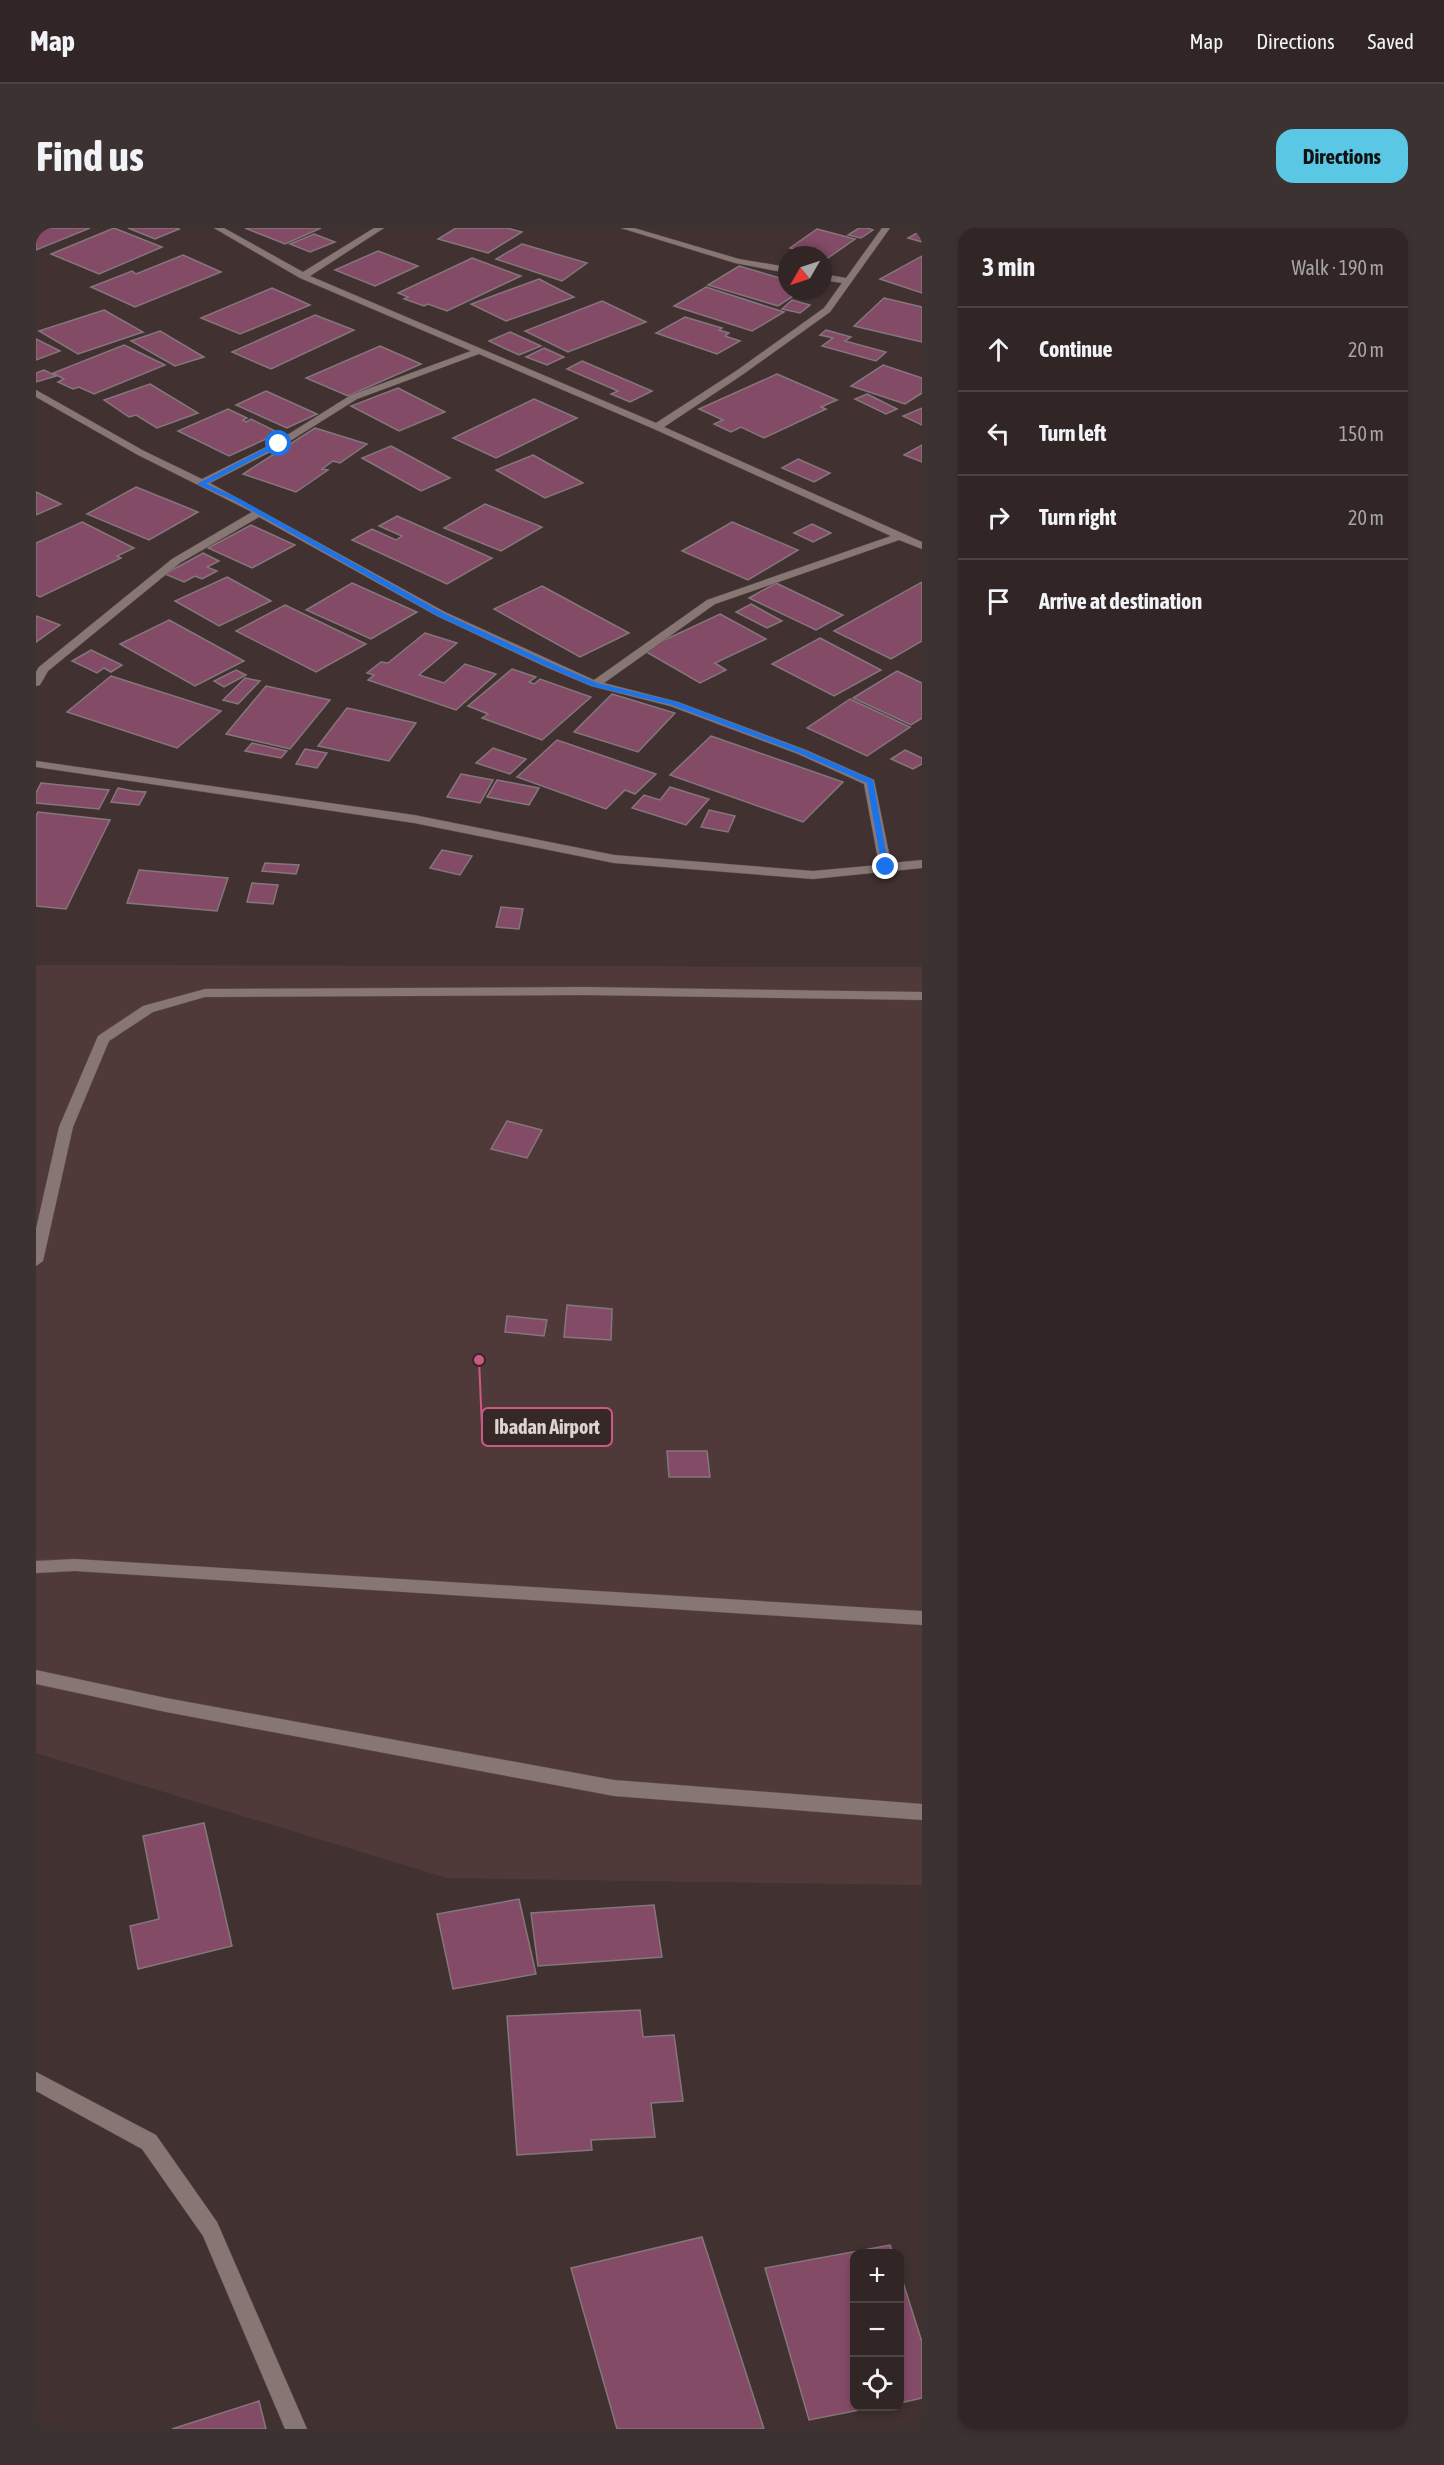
<!DOCTYPE html>
<meta charset="utf-8">
<style>
:root{--surface:#312625;--page:#3d3232;--text:#f1f3f6;--muted:#a8a5a7;--line:#4c4342;--accent:#5ac8e5}
body{margin:0;font-family:"Asap Condensed",sans-serif;background:var(--page);color:var(--text)}
.controls{position:absolute;right:18px;bottom:18px;display:grid;overflow:hidden;border-radius:12px;box-shadow:0 3px 9px #0003}
.controls button{width:54px;height:54px;display:grid;place-items:center;padding:0;border:0;border-bottom:2px solid var(--line);background:var(--surface);color:var(--text);font:30px sans-serif}
.compass{position:absolute;left:742px;top:18px;width:54px;height:54px;border-radius:50%;background:var(--surface);box-shadow:0 3px 9px #0003;rotate:231deg}
.stop{position:absolute;width:18px;height:18px;margin:-14px;border:4px solid #1a73e8;border-radius:50%;background:#fff}
.stop.end{background:#1a73e8;border-color:#fff;box-shadow:0 2px 6px #0008}
.list{margin:0;padding:0;list-style:none}
h2{display:flex;justify-content:space-between;align-items:center;height:78px;margin:0;padding:0 24px;font-size:26px}
h2 small{font-size:20px;font-weight:400;color:var(--muted)}
.list li{display:grid;grid-template-columns:39px 1fr auto;gap:18px;align-items:center;box-sizing:border-box;height:84px;padding:0 24px;border-top:2px solid var(--line)}
.list b{display:block;font-size:22px;white-space:nowrap}
.list em{font-size:20px;font-style:normal;color:var(--muted)}
.icon{flex:none;width:33px;height:33px;fill:none;stroke:currentColor;stroke-width:2;stroke-linecap:round;stroke-linejoin:round}
.map{position:relative;flex:none;width:886px;height:2201px;overflow:hidden;border-radius:18px}
header{display:flex;align-items:center;gap:36px;box-sizing:border-box;height:84px;padding:0 30px;background:var(--surface);border-bottom:2px solid var(--line)}
header strong{font-size:28px}
nav{display:flex;gap:33px;margin-inline-start:auto;font-size:21px}
.intro{display:flex;align-items:center;justify-content:space-between;box-sizing:border-box;height:144px;padding:0 36px}
h1{margin:0;font-size:42px}
.button{padding:15px 27px;border-radius:18px;background:var(--accent);color:#111;font-size:21px;font-weight:700}
main{display:flex;gap:36px;padding:0 36px}
aside{flex:1;background:var(--surface);border-radius:18px;box-shadow:0 3px 9px #0003}
.map>svg:first-child{display:block}
.built{fill:#503a39}
.building{fill:#844b67;stroke:#85767c;stroke-width:1.5}
.lines{fill:none;stroke-linecap:round;stroke-linejoin:round}
.lane-casing{stroke:#5a4e4d;stroke-width:1}
.street-casing{stroke:#5a4e4d;stroke-width:1}
.lane{fill:#877674;fill-rule:evenodd}
.street{fill:#877674;fill-rule:evenodd}
.route{fill:#1a73e8}
.leader{fill:none;stroke:#cb5985;stroke-width:2}
.callout-dot{fill:#cb5985;stroke:#362827;stroke-width:2}
.callout{fill:#362827;stroke:#cb5985;stroke-width:2}
.callout-label{font-size:20px;text-anchor:middle;font-weight:bold;fill:#ddd3d2}
</style>
<header>
<strong>Map</strong>
<nav><a>Map</a><a>Directions</a><a>Saved</a></nav>
</header>
<div class="intro"><h1>Find us</h1><a class="button">Directions</a></div>
<main>
<div class="map">
<svg width="886" height="2201" viewBox="0 0 886 2201">
<rect width="100%" height="100%" fill="#413231"/>
<!-- built -->
<path class="built" d="M0,737L886,739V1657L411,1650L0,1525Z"/>
<!-- building -->
<g class="building">
<path d="M0,0H54L0,22Z"/>
<path d="M78,0L126,19L63,46L15,26Z"/>
<path d="M92,0H140L143,1L119,11Z"/>
<path d="M209,0H285L249,16Z"/>
<path d="M420,0H471L486,4L452,25L402,11Z"/>
<path d="M823,0H831L837,2L825,10L812,7Z"/>
<path d="M781,1L819,11L792,30L754,20Z"/>
<path d="M886,2V14L872,10Z"/>
<path d="M278,6L299,14L274,24L254,16Z"/>
<path d="M486,16L551,35L526,53L460,31Z"/>
<path d="M342,23L382,38L339,58L299,42Z"/>
<path d="M147,27L185,44L99,79L55,59L96,43L100,46Z"/>
<path d="M886,28V65L844,51Z"/>
<path d="M436,30L485,48L411,83L392,76L388,78L368,71L372,69L362,65Z"/>
<path d="M703,38L751,52V63H765L742,78L672,57Z"/>
<path d="M503,51L538,69L470,93L435,76Z"/>
<path d="M670,59L748,84L716,103L638,78Z"/>
<path d="M236,60L274,77L204,106L165,90Z"/>
<path d="M848,70L886,79V114L818,98Z"/>
<path d="M756,72L774,77L764,85L746,81Z"/>
<path d="M566,73L610,94L532,124L489,103Z"/>
<path d="M68,82L107,104L42,126L3,103Z"/>
<path d="M279,87L318,102L235,141L196,124Z"/>
<path d="M649,89L686,100L683,102L693,105L689,108L704,113L681,126L620,105Z"/>
<path d="M790,102L815,109L809,113L850,124L840,133L786,118L797,110L784,107Z"/>
<path d="M124,103L168,129L139,138L95,113Z"/>
<path d="M474,104L505,118L483,127L453,113Z"/>
<path d="M0,111L24,123L0,132Z"/>
<path d="M88,117L129,137L58,166L43,159L37,161L22,154L28,151L17,145Z"/>
<path d="M344,118L385,136L312,168L270,150Z"/>
<path d="M508,120L528,129L511,137L490,129Z"/>
<path d="M546,133L616,163L594,174L575,166L582,163L531,141Z"/>
<path d="M847,137L886,150V165L869,176L815,158Z"/>
<path d="M8,142L20,148L0,154V145Z"/>
<path d="M741,146L801,172L785,179L790,181L728,210L705,199L695,204L678,196L687,192L663,181Z"/>
<path d="M114,156L162,185L121,200L100,187L93,189L68,172Z"/>
<path d="M362,160L409,184L363,203L315,178Z"/>
<path d="M230,163L281,186L251,200L200,177Z"/>
<path d="M831,166L861,181L850,186L819,171Z"/>
<path d="M498,171L541,190L460,230L417,210Z"/>
<path d="M886,180V197L867,188Z"/>
<path d="M192,181L211,190L207,192L210,194L215,191L243,205L193,228L142,203Z"/>
<path d="M279,200L331,216L304,235L297,233L286,241L292,242L260,264L207,246Z"/>
<path d="M886,217V234L868,227Z"/>
<path d="M355,218L414,250L385,263L326,230Z"/>
<path d="M497,227L547,255L509,270L460,242Z"/>
<path d="M762,231L794,245L778,254L746,240Z"/>
<path d="M100,259L162,284L113,312L51,286Z"/>
<path d="M0,264L25,276L0,287Z"/>
<path d="M449,276L506,299L465,323L408,300Z"/>
<path d="M361,288L456,330L411,356L316,312L336,301L360,312L366,308L343,298Z"/>
<path d="M46,294L98,320L81,328L85,330L4,369L0,367V315Z"/>
<path d="M696,294L762,322L712,352L646,323Z"/>
<path d="M776,296L795,305L777,314L758,305Z"/>
<path d="M215,297L259,317L216,340L172,320Z"/>
<path d="M167,325L183,333L171,339L181,343L166,351L159,348L148,354L129,346Z"/>
<path d="M191,349L235,373L183,398L139,373Z"/>
<path d="M886,354V413L855,431L798,403Z"/>
<path d="M316,355L381,384L335,411L270,382Z"/>
<path d="M740,355L807,387L780,402L713,370Z"/>
<path d="M506,358L593,405L544,429L458,381Z"/>
<path d="M715,376L746,393L731,400L700,384Z"/>
<path d="M249,377L330,416L280,444L200,403Z"/>
<path d="M684,386L730,411L679,435L690,442L664,455L607,422Z"/>
<path d="M0,388L24,397L0,414Z"/>
<path d="M133,392L208,433L159,458L84,416Z"/>
<path d="M389,405L421,415L383,447L408,455L429,436L460,446L420,482L332,452L338,447L331,445L345,434L352,435Z"/>
<path d="M784,410L845,442L798,468L736,436Z"/>
<path d="M55,422L86,437L75,444L68,440L61,445L36,433Z"/>
<path d="M476,441L500,449L493,454L498,456L504,451L555,469L506,512L446,490L452,486L432,478Z"/>
<path d="M200,442L210,447L188,459L178,453Z"/>
<path d="M861,443L886,455V490L875,497L817,470Z"/>
<path d="M75,448L185,483L141,520L31,484Z"/>
<path d="M209,450L224,453L202,476L187,472Z"/>
<path d="M230,458L294,472L254,521L190,506Z"/>
<path d="M576,466L639,485L602,524L538,504Z"/>
<path d="M814,471L874,499L831,528L771,500Z"/>
<path d="M311,480L380,495L353,533L282,518Z"/>
<path d="M675,508L807,554L767,594L634,547Z"/>
<path d="M521,512L620,546L599,566L589,562L570,581L481,549Z"/>
<path d="M216,515L251,523L245,530L209,523Z"/>
<path d="M457,520L490,531L474,546L440,535Z"/>
<path d="M269,521L291,525L281,540L260,536Z"/>
<path d="M869,522L886,530V536L877,541L855,531Z"/>
<path d="M425,546L457,552L444,575L411,569Z"/>
<path d="M461,552L503,560L493,577L451,569Z"/>
<path d="M5,555L73,562L63,581L0,575V565Z"/>
<path d="M634,559L673,571L650,597L596,580L608,567L624,572Z"/>
<path d="M82,560L97,563L110,564L103,577L75,574Z"/>
<path d="M673,582L699,588L692,604L665,599Z"/>
<path d="M2,584L74,592L30,681L0,678V588Z"/>
<path d="M406,622L436,628L424,647L394,640Z"/>
<path d="M229,635L263,637L260,646L226,643Z"/>
<path d="M103,642L192,650L181,683L91,675Z"/>
<path d="M216,655L242,657L237,676L211,674Z"/>
<path d="M465,679L487,681L483,701L460,699Z"/>
<path d="M471,893L506,902L491,930L455,921Z"/>
<path d="M531,1077L576,1081L575,1112L528,1109Z"/>
<path d="M471,1088L511,1092L508,1108L469,1104Z"/>
<path d="M631,1223H671L674,1249H633Z"/>
<path d="M168,1595L196,1718L102,1741L94,1698L123,1691L107,1608Z"/>
<path d="M483,1671L500,1746L417,1761L401,1686Z"/>
<path d="M618,1677L626,1729L502,1738L495,1685Z"/>
<path d="M604,1782L607,1809L638,1807L647,1873L615,1875L619,1909L555,1912L556,1922L481,1927L471,1788Z"/>
<path d="M666,2009L728,2201H581L535,2040Z"/>
<path d="M854,2017L857,2026H818V2178H844L773,2192L729,2040Z"/>
<path d="M864,2045L886,2114V2170L864,2175Z"/>
<path d="M223,2173L230,2201H136Z"/>
</g>
<g class="lines">
<!-- lane casing -->
<g class="lane-casing">
<g id="lane">
<path d="M549,759L886,764V772L549,767L169,769L117,784L73,813L37,899L7,1033L0,1038V1001L23,899L62,808L107,778L169,761Z"/>
<path d="M39,1331L886,1383V1397L39,1343L0,1345V1333Z"/>
<path d="M0,1442L130,1470L578,1552L886,1576V1592L578,1568L130,1484L0,1456Z"/>
</g>
</g>
<!-- street casing -->
<g class="street-casing">
<g id="street">
<path d="M178,0H188L267,44L338,0H348L274,48L620,195L700,143L788,80L806,55L787,52V46L810,50L846,0H854L794,84L706,147L628,199L886,314V321L863,312L679,376L568,455L642,474L770,522L838,552L855,635L886,632V640L777,651L578,635L378,595L0,539V533L378,587L578,627L777,643L843,637L828,556L762,526L634,478L555,458L510,439L401,388L223,289L144,335L12,443L4,457L0,458V444L3,439L136,331L216,284L102,227L0,169V162L108,223L166,251L240,214L315,167L435,123L264,50ZM443,126L618,201L855,308L671,372L558,452L409,384L174,255L246,218L321,171Z"/>
<path d="M585,0H598L703,31L751,39V45L699,35Z"/>
<path d="M0,1844L120,1907L181,1994L271,2201H249L167,2008L106,1921L0,1863Z"/>
</g>
</g>
<!-- lane -->
<use href="#lane" class="lane"/>
<!-- street -->
<use href="#street" class="street"/>
</g>
<!-- route -->
<path class="route" d="M241,214L246,216L170,256L202,270L407,385L517,436L561,455L641,474L768,522L837,552L853,641L846,639L831,555L763,525L636,477L556,458L512,439L402,388L197,272L161,256Z"/>
<!-- callouts -->
<path class="leader" d="M443 1132L446 1199"/>
<circle class="callout-dot" cx="443" cy="1132" r="6"/>
<rect class="callout" x="446" y="1180" width="130" height="38" rx="6"/>
<g class="callout-label">
<text x="511" y="1206">Ibadan Airport</text>
</g>
</svg>
<div class="controls">
<button>+</button>
<button>−</button>
<button><svg class="icon" aria-label="locate" viewBox="0 0 24 24"><circle cx="12" cy="12" r="6"/><path d="M12 2v4M12 18v4M2 12h4M18 12h4"/></svg></button>
</div>
<svg class="compass" viewBox="-18 -18 36 36"><path d="M0-13l5 13h-10z" fill="#e53935"/><path d="M0 13l5-13h-10z" fill="#a8a5a7"/></svg>
<div class="stop" style="left:243px;top:216px"></div>
<div class="stop end" style="left:850px;top:639px"></div>
</div>
<aside>
<h2>3 min<small>Walk · 190 m</small></h2>
<ul class="list">
<li><svg class="icon" aria-label="ahead" viewBox="0 0 24 24"><path d="M12 20V5M6 11l6-6 6 6"/></svg><div><b>Continue</b></div><em>20 m</em></li>
<li><svg class="icon" aria-label="left" viewBox="0 0 24 24"><path d="M17 20v-9H6M10 6l-5 5 5 5"/></svg><div><b>Turn left</b></div><em>150 m</em></li>
<li><svg class="icon" aria-label="right" viewBox="0 0 24 24"><path d="M7 20v-9h11M14 6l5 5-5 5"/></svg><div><b>Turn right</b></div><em>20 m</em></li>
<li><svg class="icon" aria-label="arrive" viewBox="0 0 24 24"><path d="M6 21V4h12l-3 4 3 4H6"/></svg><div><b>Arrive at destination</b></div></li>
</ul>
</aside>
</main>
